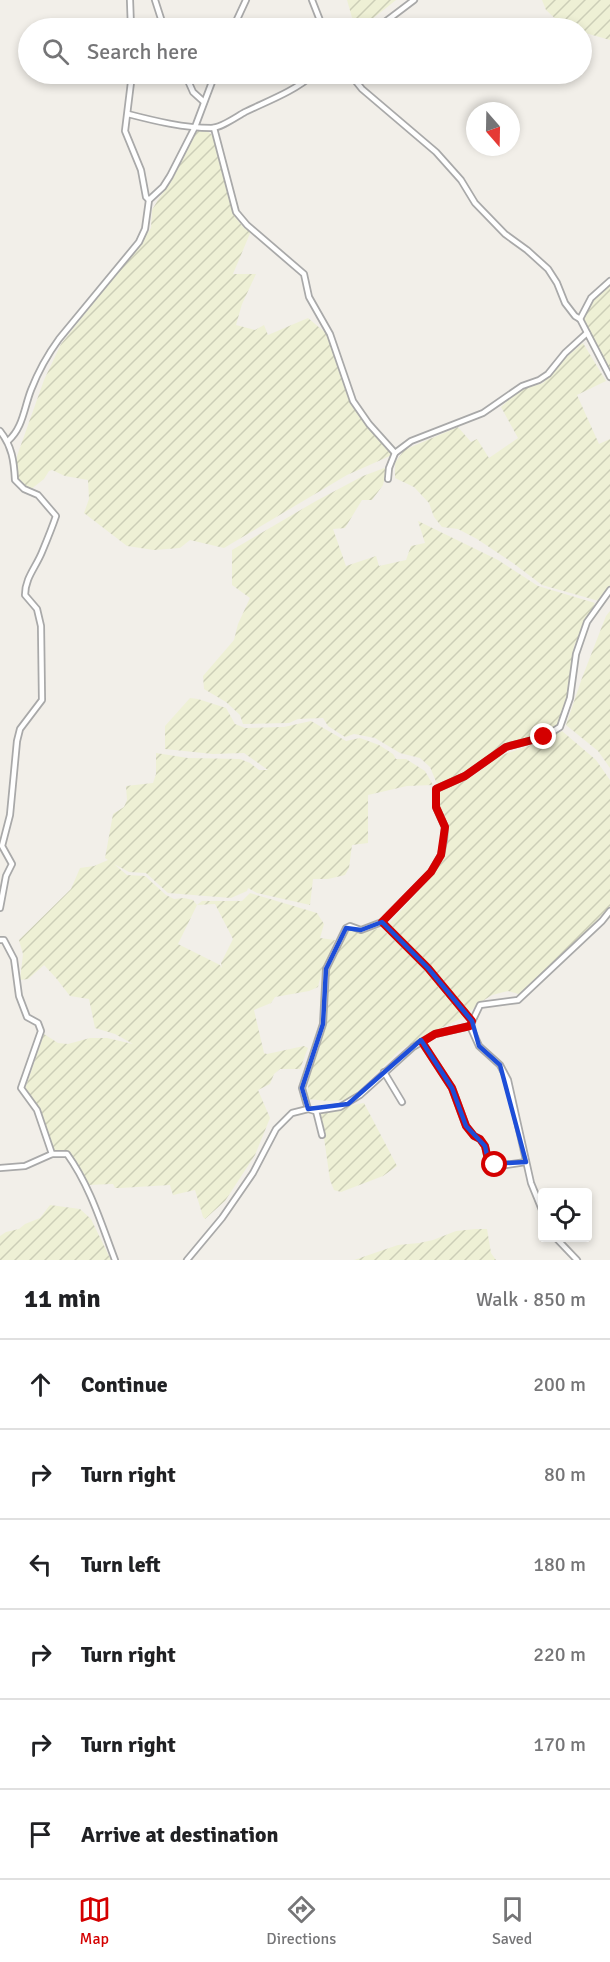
<!DOCTYPE html>
<meta charset="utf-8">
<style>
:root{--surface:#fff;--page:#f6f6f6;--text:#202124;--muted:#757577;--line:#e0e0e0;--accent:#d40000}
body{margin:0;font-family:Signika,sans-serif;background:var(--page);color:var(--text)}
.controls{position:absolute;right:18px;bottom:18px;display:grid;overflow:hidden;border-radius:6px;box-shadow:0 3px 9px #0003}
.controls button{width:54px;height:54px;display:grid;place-items:center;padding:0;border:0;border-bottom:2px solid var(--line);background:var(--surface);color:var(--text);font:30px sans-serif}
.compass{position:absolute;left:466px;top:102px;width:54px;height:54px;border-radius:50%;background:var(--surface);box-shadow:0 3px 9px #0003;rotate:160deg}
.stop{position:absolute;width:18px;height:18px;margin:-14px;border:4px solid #d40000;border-radius:50%;background:#fff}
.stop.end{background:#d40000;border-color:#fff;box-shadow:0 2px 6px #0008}
.list{margin:0;padding:0;list-style:none}
h2{display:flex;justify-content:space-between;align-items:center;height:78px;margin:0;padding:0 24px;font-size:26px}
h2 small{font-size:20px;font-weight:400;color:var(--muted)}
.list li{display:grid;grid-template-columns:39px 1fr auto;gap:18px;align-items:center;box-sizing:border-box;height:90px;padding:0 24px;border-top:2px solid var(--line)}
.list b{display:block;font-size:22px;white-space:nowrap}
.list em{font-size:20px;font-style:normal;color:var(--muted)}
.icon{flex:none;width:33px;height:33px;fill:none;stroke:currentColor;stroke-width:2;stroke-linecap:round;stroke-linejoin:round}
.map{position:relative;flex:none;width:610px;height:1260px;overflow:hidden}
.search{position:absolute;background:var(--surface);box-shadow:0 3px 9px #0003;left:18px;right:18px;top:18px;height:66px;display:flex;align-items:center;gap:15px;box-sizing:border-box;padding:0 21px;border-radius:33px;color:var(--muted);font-size:22px}
.sheet{height:618px;background:var(--surface)}
nav{display:flex;justify-content:space-around;align-items:center;box-sizing:border-box;height:84px;border-top:2px solid var(--line);background:var(--surface);font-size:16px;color:var(--muted)}
nav a{display:grid;justify-items:center;gap:3px}
nav .on{color:var(--accent)}
.map>svg:first-child{display:block}
.farmland{fill:url(#farmland-furrows);fill-rule:evenodd}
.lines{fill:none;stroke-linecap:round;stroke-linejoin:round}
.minor-casing{stroke:#a9a9a9;stroke-width:8}
.minor{stroke:#fff;stroke-width:4.5}
.route{stroke:#d40000;stroke-width:8}
.marked{fill:none;stroke:#1d4ed8;stroke-width:4.5;stroke-linejoin:round}
</style>
<div class="map">
<svg width="610" height="1260" viewBox="0 0 610 1260">
<defs>
<pattern id="farmland-furrows" width="10" height="10" patternUnits="userSpaceOnUse" patternTransform="scale(1.5)"><rect width="10" height="10" fill="#eef0d5"/><path d="M-1 1l2-2M0 10L10 0M9 11l2-2" fill="none" stroke="#ccceb7"/></pattern>
</defs>
<rect width="100%" height="100%" fill="#f2efe9"/>
<!-- farmland -->
<g class="farmland">
<path d="M347,0H396L361,28H355Z"/>
<path d="M542,0H610V40L582,32V28H573L561,24L546,10Z"/>
<path d="M205,129L218,140L219,156L235,217L244,228L251,231L233,274H256L242,304L236,325L255,330L264,325L268,335L308,318L327,334L349,398L364,423L392,455L347,475L224,548L190,540L180,548L154,550L127,546L84,513L89,499L88,480L65,476L52,470L49,471L44,479L30,490L16,478L17,456L44,380L61,344L136,249L151,228L152,210L159,198L171,182L197,131Z"/>
<path d="M610,281V375L586,337L584,322V315L590,306L592,299L599,295Z"/>
<path d="M583,343L606,381L577,395L599,444L610,439V589L599,601L542,585L513,563L477,539L458,529L442,527L434,517L429,503L414,487L395,478V463L404,450L458,427L471,442L477,439L489,458L518,438L501,407L519,390L543,383L564,359Z"/>
<path d="M387,467L383,485L372,500H362L345,528L333,529L346,566L376,556L379,566L406,560L411,546L425,543L418,521L498,560L538,586L595,603L574,646L564,717L547,735L497,750L465,773L437,784L430,767L420,758L400,753L375,738L354,734L345,737L328,726L323,718L298,719L289,723L243,724L240,715L226,702L204,689L203,676L234,640L238,624L250,598L232,585V550L316,501L363,476Z"/>
<path d="M610,611V768L598,751L566,725L582,678L606,616Z"/>
<path d="M190,698L198,699L226,708L235,724L245,728L284,727L311,721L346,741L360,738L379,745L393,754L396,759H406L425,771L433,785L407,786L368,795V843L352,845L349,868L345,875L328,879H313L310,905L257,893L248,888L247,891L231,898L168,893L146,873L129,872L114,864L127,875L145,876L166,895L174,899L184,898L193,900L197,905L202,901H242L250,893L317,913L324,924L320,938L335,940L322,970L318,987L309,991L275,997L271,1003L254,1010L264,1053L267,1054L304,1046L308,1048L300,1069H280L274,1074L270,1084L258,1090L270,1118L255,1155L225,1201L205,1219L203,1217L195,1190L173,1195L170,1185L120,1188H115L113,1184L87,1185L64,1152L52,1154L35,1101L25,1089L44,1034L58,1043L68,1044L90,1038H107L133,1044L115,1034L95,1028L89,999L70,996L56,978L44,965L28,979L20,980L23,954L19,940L71,889L80,868L94,866L108,860L105,858L113,814L124,807L127,800L126,786L153,783L156,774V753L188,758L240,759L250,763L259,770H268L244,753L213,754L165,749V726ZM215,904L233,939L221,963L222,968L220,965L178,944L197,905Z"/>
<path d="M562,731L596,760L610,780V906L569,951L522,995L508,991L492,995L481,1002L467,1014L414,953L388,925L430,879L437,868L447,841L446,825L438,804L441,790L475,775L499,756L543,741Z"/>
<path d="M381,928L425,968L441,991L464,1017L422,1037L400,1050L360,1089L345,1100L328,1101L307,1099L309,1078L325,1023L326,1011L324,1005L328,963L347,929L361,933Z"/>
<path d="M364,1103L397,1166L383,1176L341,1192L334,1190L330,1180L324,1138L318,1111Z"/>
<path d="M50,1205L80,1209L91,1219L111,1260H0V1236L6,1232L19,1229L25,1224L40,1218Z"/>
<path d="M476,1229H487L491,1253L496,1260H354L398,1245L419,1243L433,1240L456,1231Z"/>
</g>
<g class="lines">
<!-- minor casing -->
<g class="minor-casing">
<g id="minor">
<path d="M130,0L131,28"/>
<path d="M155,0L164,28"/>
<path d="M312,0L323,28"/>
<path d="M233,28L246,0"/>
<path d="M377,28L414,0"/>
<path d="M132,74L125,131L141,170L146,197L149,200"/>
<path d="M185,74L193,92L204,102"/>
<path d="M350,74L362,89L436,152L461,180L475,203L505,234L527,250L548,269L557,283L565,303L575,316L580,319L610,377"/>
<path d="M128,114C155,121 184,128 211,128C221,128 236,117 245,112C270,100 293,92 314,74"/>
<path d="M214,128L236,212L247,225L304,274L309,297L330,334L353,401L369,424L395,453"/>
<path d="M580,319L591,298L610,281"/>
<path d="M0,431C12,446 14,461 15,480L24,489L38,495L56,516C52,528 47,540 42,552C36,567 25,578 25,595L37,609L41,626L42,700L20,729L17,741L10,815L2,846L12,864L6,876L0,908"/>
<path d="M8,441C23,428 24,408 31,390C38,372 48,354 59,339L139,242L145,229L149,200L163,187L170,176L195,127L215,74"/>
<path d="M388,479L389,468L395,453L411,441L483,413L522,386L539,380L548,374L565,353L587,333"/>
<path d="M382,922L428,968L472,1021"/>
<path d="M0,940H4L14,959L19,996L27,1017L38,1023L41,1031L21,1088L37,1110L52,1154H67C90,1186 101,1223 115,1260"/>
<path d="M470,1026L479,1046L500,1065L508,1080L531,1183L542,1210"/>
<path d="M422,1042L452,1088L466,1126L474,1136L480,1139L485,1146L489,1164L499,1166L526,1162"/>
<path d="M384,1072L402,1102"/>
<path d="M308,1109L302,1088L323,1024L326,969L346,928L350,926L361,930L382,922L431,872L441,855L444,840L445,827L436,807V789L465,776L506,747L544,737L560,727L570,698L576,654L587,622L610,590"/>
<path d="M316,1111L322,1135"/>
<path d="M0,1168L25,1166L52,1154"/>
<path d="M556,1238L577,1260"/>
<path d="M187,1260L222,1218L253,1173L276,1129L292,1113L308,1109L315,1111L340,1107L360,1095L413,1047L435,1034L470,1026L480,1005L518,1000L602,921L610,911"/>
</g>
</g>
<!-- minor -->
<use href="#minor" class="minor"/>
</g>
<g class="lines">
<!-- route -->
<path class="route" d="M495,1165L489,1164L485,1146L480,1139L474,1136L466,1126L452,1088L422,1042L435,1034L470,1026L472,1021L428,968L382,922L431,872L441,855L445,827L436,807V789L465,776L506,747L544,737"/>
</g>
<!-- marked area -->
<path class="marked" d="M382,922L428,968L472,1021L479,1046L500,1065L526,1162L489,1164L485,1146L466,1126L452,1088L421,1040L348,1104L308,1109L302,1088L323,1024L326,969L346,928L361,930Z"/>
</svg>
<div class="controls">
<button><svg class="icon" aria-label="locate" viewBox="0 0 24 24"><circle cx="12" cy="12" r="6"/><path d="M12 2v4M12 18v4M2 12h4M18 12h4"/></svg></button>
</div>
<svg class="compass" viewBox="-18 -18 36 36"><path d="M0-13l5 13h-10z" fill="#e53935"/><path d="M0 13l5-13h-10z" fill="#757577"/></svg>
<div class="stop" style="left:495px;top:1165px"></div>
<div class="stop end" style="left:544px;top:737px"></div>
<div class="search"><svg class="icon" aria-label="search" viewBox="0 0 24 24"><circle cx="10" cy="10" r="6"/><path d="M15 15l6 6"/></svg>Search here</div>
</div>
<section class="sheet">
<h2>11 min<small>Walk · 850 m</small></h2>
<ul class="list">
<li><svg class="icon" aria-label="ahead" viewBox="0 0 24 24"><path d="M12 20V5M6 11l6-6 6 6"/></svg><div><b>Continue</b></div><em>200 m</em></li>
<li><svg class="icon" aria-label="right" viewBox="0 0 24 24"><path d="M7 20v-9h11M14 6l5 5-5 5"/></svg><div><b>Turn right</b></div><em>80 m</em></li>
<li><svg class="icon" aria-label="left" viewBox="0 0 24 24"><path d="M17 20v-9H6M10 6l-5 5 5 5"/></svg><div><b>Turn left</b></div><em>180 m</em></li>
<li><svg class="icon" aria-label="right" viewBox="0 0 24 24"><path d="M7 20v-9h11M14 6l5 5-5 5"/></svg><div><b>Turn right</b></div><em>220 m</em></li>
<li><svg class="icon" aria-label="right" viewBox="0 0 24 24"><path d="M7 20v-9h11M14 6l5 5-5 5"/></svg><div><b>Turn right</b></div><em>170 m</em></li>
<li><svg class="icon" aria-label="arrive" viewBox="0 0 24 24"><path d="M6 21V4h12l-3 4 3 4H6"/></svg><div><b>Arrive at destination</b></div></li>
</ul>
</section>
<nav>
<a class="on"><svg class="icon" aria-label="map" viewBox="0 0 24 24"><path d="M3 6l6-2 6 2 6-2v14l-6 2-6-2-6 2zM9 4v14M15 6v14"/></svg>Map</a>
<a><svg class="icon" aria-label="directions" viewBox="0 0 24 24"><path d="M12 3l9 9-9 9-9-9zM9 14v-3h6M13 9l2 2-2 2"/></svg>Directions</a>
<a><svg class="icon" aria-label="saved" viewBox="0 0 24 24"><path d="M7 4h10v16l-5-4-5 4z"/></svg>Saved</a>
</nav>
